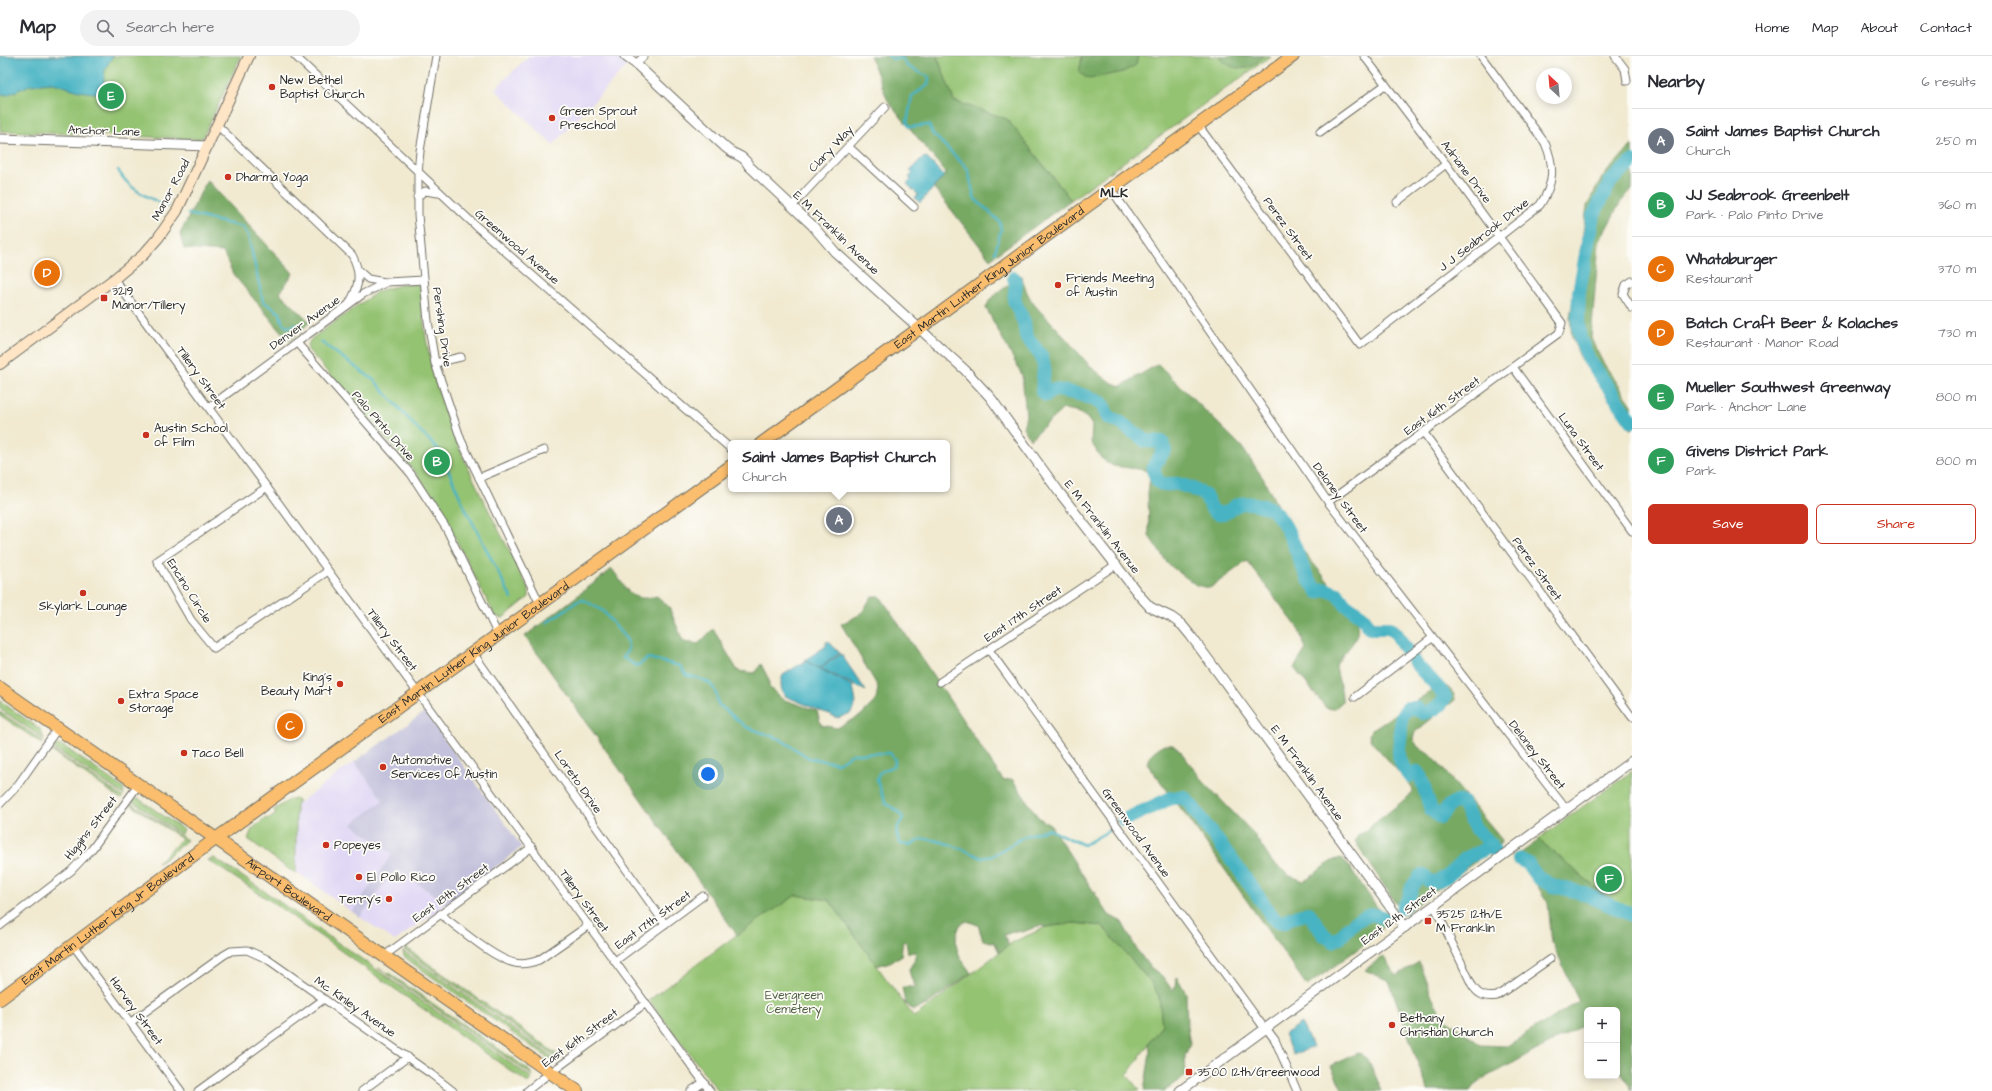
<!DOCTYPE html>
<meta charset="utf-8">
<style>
:root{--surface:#fff;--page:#f2f2f3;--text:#2b2b33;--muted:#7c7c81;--line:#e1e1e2;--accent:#c8321e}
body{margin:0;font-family:"Architects Daughter",sans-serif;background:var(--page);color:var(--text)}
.controls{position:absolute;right:12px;bottom:12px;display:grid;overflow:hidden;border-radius:6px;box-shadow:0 2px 10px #0003}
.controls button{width:36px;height:36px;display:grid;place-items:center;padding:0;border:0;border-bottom:1px solid var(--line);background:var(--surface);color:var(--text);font:20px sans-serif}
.compass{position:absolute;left:1536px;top:12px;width:36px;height:36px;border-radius:50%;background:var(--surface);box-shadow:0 2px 10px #0003;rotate:334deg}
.you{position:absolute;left:708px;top:718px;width:14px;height:14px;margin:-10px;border:3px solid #fff;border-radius:50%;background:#1a73e8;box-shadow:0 0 0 6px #1a73e833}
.badge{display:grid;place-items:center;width:26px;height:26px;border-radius:50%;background:var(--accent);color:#fff;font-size:13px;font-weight:700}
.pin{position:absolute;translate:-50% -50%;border:2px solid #fff;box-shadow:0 1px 4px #0006}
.popup{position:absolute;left:728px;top:384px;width:222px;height:52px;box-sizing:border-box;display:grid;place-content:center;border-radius:6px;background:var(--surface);filter:drop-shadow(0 1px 3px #0005);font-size:13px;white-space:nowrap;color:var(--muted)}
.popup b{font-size:15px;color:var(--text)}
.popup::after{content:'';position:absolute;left:50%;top:100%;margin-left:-8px;border:8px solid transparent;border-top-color:var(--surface)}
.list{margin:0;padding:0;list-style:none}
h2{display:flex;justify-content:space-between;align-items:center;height:52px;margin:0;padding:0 16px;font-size:17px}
h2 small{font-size:13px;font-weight:400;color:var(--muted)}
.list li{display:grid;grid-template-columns:26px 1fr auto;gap:12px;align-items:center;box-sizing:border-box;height:64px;padding:0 16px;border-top:1px solid var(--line)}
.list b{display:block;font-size:15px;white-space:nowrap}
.list p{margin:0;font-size:13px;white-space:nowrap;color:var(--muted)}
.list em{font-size:13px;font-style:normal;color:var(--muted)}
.actions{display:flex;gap:8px;padding:12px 16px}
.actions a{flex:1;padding:9px 0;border:1px solid var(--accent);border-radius:6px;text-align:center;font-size:14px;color:var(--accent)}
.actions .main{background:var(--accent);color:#fff}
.icon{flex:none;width:22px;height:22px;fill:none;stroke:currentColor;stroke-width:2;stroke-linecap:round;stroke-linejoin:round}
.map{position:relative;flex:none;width:1632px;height:1035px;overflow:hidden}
header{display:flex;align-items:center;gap:24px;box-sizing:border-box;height:56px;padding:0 20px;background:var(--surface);border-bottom:1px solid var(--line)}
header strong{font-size:19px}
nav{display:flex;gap:22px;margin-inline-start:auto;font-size:14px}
.search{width:280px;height:36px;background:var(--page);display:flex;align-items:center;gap:10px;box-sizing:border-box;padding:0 14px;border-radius:22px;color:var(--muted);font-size:15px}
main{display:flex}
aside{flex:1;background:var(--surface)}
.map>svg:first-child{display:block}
.built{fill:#dfd5f5}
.industrial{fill:#c3c1db}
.green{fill:#94c372;stroke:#60774e}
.forest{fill:#77a964;stroke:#516a48}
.water{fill:#47b3c3;stroke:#396f77}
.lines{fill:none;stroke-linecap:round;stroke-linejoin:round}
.stream{stroke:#47b3c3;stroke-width:2.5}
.river{stroke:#47b3c3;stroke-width:14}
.minor-casing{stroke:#706e65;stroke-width:9}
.tertiary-casing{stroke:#706e65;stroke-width:11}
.secondary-casing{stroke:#706e65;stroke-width:12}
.primary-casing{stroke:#706e65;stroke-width:14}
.minor{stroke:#fff;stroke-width:7}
.tertiary{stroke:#fff;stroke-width:9}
.secondary{stroke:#fde5c5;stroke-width:10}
.primary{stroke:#fabe6e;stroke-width:12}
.poi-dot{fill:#c8321e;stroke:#fdfcf7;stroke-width:1.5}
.labels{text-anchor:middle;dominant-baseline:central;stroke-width:3.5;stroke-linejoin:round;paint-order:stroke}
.poi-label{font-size:12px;fill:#2b2b2b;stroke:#fdfcf7;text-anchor:start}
.street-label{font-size:12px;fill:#2b2b2b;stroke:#fdfcf7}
.park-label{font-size:12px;fill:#506044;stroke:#fdfcf7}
.neighbourhood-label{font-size:13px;font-weight:bold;fill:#2b2b2b;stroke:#fdfcf7}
</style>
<header>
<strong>Map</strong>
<div class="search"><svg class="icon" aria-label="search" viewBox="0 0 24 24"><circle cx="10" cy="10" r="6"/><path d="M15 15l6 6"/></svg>Search here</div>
<nav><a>Home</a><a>Map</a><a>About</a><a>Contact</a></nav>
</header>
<main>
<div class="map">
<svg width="1632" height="1035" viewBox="0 0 1632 1035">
<rect width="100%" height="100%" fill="#fdfcf7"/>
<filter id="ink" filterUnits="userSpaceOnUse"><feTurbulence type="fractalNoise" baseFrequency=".025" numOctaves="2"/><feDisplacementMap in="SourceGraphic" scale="8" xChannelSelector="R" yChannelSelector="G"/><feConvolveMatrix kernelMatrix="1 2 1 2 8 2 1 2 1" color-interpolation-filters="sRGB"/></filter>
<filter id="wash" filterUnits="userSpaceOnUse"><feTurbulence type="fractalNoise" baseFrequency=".012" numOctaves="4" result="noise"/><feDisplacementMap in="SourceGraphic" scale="16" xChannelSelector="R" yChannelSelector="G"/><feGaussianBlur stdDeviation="0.9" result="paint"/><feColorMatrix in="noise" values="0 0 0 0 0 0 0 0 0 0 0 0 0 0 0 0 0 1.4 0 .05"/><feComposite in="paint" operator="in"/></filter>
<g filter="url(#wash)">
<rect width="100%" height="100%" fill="#f1ead1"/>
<!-- built -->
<g class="built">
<path d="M529,0H610L618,2L627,10L553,89L495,33Z"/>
<path d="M354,706L383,744L393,798L352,856L297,816L296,749Z"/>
<path d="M398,814L447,848L395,885L360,861L389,821Z"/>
</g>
<!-- industrial -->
<path class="industrial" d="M425,656L522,791L447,848L398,814L389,821L360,861L352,856L392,798L352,768L383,744L354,706Z"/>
<!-- green -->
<g class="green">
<path d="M0,0H241L203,81L200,83L0,75Z"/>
<path d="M937,0H1271L1071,144L1007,63L954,45Z"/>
<path d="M418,228L420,230C423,254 424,278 430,302C447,383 493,460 529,534V541L503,562L495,560L444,460L417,418L309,295L307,291L311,283L378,235L400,229Z"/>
<path d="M0,645L40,673L44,683L0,653Z"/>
<path d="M0,656L43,685L42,688L0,659Z"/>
<path d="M55,689L63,690L69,694L123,732L124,739L52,691Z"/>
<path d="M51,693L123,741L121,743L50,694Z"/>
<path d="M1632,715V862L1538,783Z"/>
<path d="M134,743H139L184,774L181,778L132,745Z"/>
<path d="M290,743H296L299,746L296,749V817L290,814L248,783L252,773L266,762L269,763L276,758L274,754Z"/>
<path d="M131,747L187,784L162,805L157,807L182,783L130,748Z"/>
<path d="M214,802L261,833L532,1022L528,1027L269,844L208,804Z"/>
<path d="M796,839L829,844L914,961L1013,886L1046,871L1074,867L1102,870L1150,925L1159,940L1162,969L1127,1019L1140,1035H718L649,944L743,874Z"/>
<path d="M405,891L562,1002L561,1003L552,998L405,894Z"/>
<path d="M403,895L551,1000L560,1005L554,1006L411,906L404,900Z"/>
<path d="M378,912L390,918L529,1014L533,1020Z"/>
</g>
<!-- forest -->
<g class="forest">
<path d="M870,0H937L954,45L1007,63L1071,144L990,203L934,132L946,117L888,45Z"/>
<path d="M1082,0H1138L1136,9L1123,16L1089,23L1079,17Z"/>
<path d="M1219,0H1263C1261,3 1257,7 1254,9C1243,16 1225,11 1219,0Z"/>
<path d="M1632,89V133L1620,147L1599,186L1591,282L1602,305L1632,349V374L1581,303L1572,282L1570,262L1587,150L1603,120Z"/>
<path d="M207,124L293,217L280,237L310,266L289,285L233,218L223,196L184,193L180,178Z"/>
<path d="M1021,219C1023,227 1026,235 1030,242C1036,253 1046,260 1054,269C1071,287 1097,324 1121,330L1158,308L1241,390L1263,422L1296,486L1356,560C1363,585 1348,589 1336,609C1337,622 1343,634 1342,646L1334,653L1326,652L1294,612L1306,593L1298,572L1247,505L1210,532L1196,529L1168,508L1149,480L1148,437L1150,421L1145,414L1113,410L1101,402L1091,386L1092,369L1087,362L1076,355L1063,353L1030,383L1023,371L1026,360L1022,319L986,252L990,243Z"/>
<path d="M612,513C628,533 629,548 657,540L669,551L683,585L698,588L713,573L738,615L755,617L761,608L769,624V631L782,643L817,655L821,669L837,672L860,660L876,644L878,631L841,568L861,558L872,540H880L1003,724L1012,723L1038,761L1051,770L1109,859L1122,866L1137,894L1149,910L1163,921L1172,934L1176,931L1177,921L1186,937L1187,971L1190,988L1185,1000L1186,1020L1165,1035H1144L1150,997L1149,987L1162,969L1159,940L1150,925L1102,870L1074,867L1046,871L1041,869L1023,876L1015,875L1004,879L1009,889L999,896L995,887L983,884L978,869L967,865L960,869C951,890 959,900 971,917L926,949L913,954L905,947L902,931H916L911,922L909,913L914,905L916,896L908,897L906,886L903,885L901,900L890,906L877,910L829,844L796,839L737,879L525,580Z"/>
<path d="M1442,628C1449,631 1455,637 1455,644L1415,676L1413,683L1418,691L1433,701L1502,784L1501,787L1405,857L1400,854L1355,785L1357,781L1413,737L1412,731L1371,685L1369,679L1371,674Z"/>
<path d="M1164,689H1173L1181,696L1203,725L1253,777L1272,806L1290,820L1304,825C1316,819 1327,804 1341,802L1346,806L1384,861V870L1377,879L1307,930L1189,763L1147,708C1149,697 1155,694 1164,689Z"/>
<path d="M1539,784L1632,862V1035L1617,1008V954H1587V967L1476,1027L1470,1035H1428L1389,925L1365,914L1383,900L1396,920L1419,906L1432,941L1443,961L1481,989L1507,990L1579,945L1552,887L1548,847L1518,799Z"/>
<path d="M1357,997L1362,998L1369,1005L1382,1035H1343L1331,1010Z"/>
</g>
<!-- water -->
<g class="water">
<path d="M0,0H114C101,13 103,27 107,43L102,44L101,38L79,35L53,27L30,29L7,39L0,38Z"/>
<path d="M926,101L944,120L920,147L915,142L918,139L907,128L911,124L909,121L913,118L910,115L921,103Z"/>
<path d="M828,585L840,597L819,612L805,604L826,590V586Z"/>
<path d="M841,598L866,635L820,612Z"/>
<path d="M805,605L853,630L856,647L851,657L838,662L785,640C780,633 780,626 783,619Z"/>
<path d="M1301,967L1313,991L1293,999L1284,978Z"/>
</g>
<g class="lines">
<!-- stream -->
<g class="stream">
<path d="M888,0L893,3L902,2L907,10L929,21L928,29L912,40L907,66L909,71L929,69L932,77L968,113L974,141L976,144L1000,166L1001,174L995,196"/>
<path d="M118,114C129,134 147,141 167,150"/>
<path d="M188,158L243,171L248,179L263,245L280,257L282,266L287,271L297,269L301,272"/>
<path d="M321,286L375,325L414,369L440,395L464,450L512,543"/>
<path d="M546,567L578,545L584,544L603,555L627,584L628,593L623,602L637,610L648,602L680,610L686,619C706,624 716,625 718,648L746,671L780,683L809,702L838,707L852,698L890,697L895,704L893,710L879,717L877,725L886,748L898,755L903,762C896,773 894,777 901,788C917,791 914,784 924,783C940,783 968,795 982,802L992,800L1025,780L1048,773L1084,789L1110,774"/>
</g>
<!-- river -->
<g class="river">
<path d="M1632,106L1611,125L1593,160L1579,236L1578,265L1580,283L1589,304L1632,365"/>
<path d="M1014,222L1016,228L1014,244L1024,266L1026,280L1042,301L1044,311L1042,336L1046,339L1052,334H1057L1083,339L1102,347L1109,362L1118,365L1146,385L1162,386L1165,393L1155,408L1153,414C1155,418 1156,425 1160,427C1165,430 1173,427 1178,428C1185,430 1199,434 1204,439C1210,444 1209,455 1218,457C1228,459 1230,452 1237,449C1246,445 1258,448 1267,451C1286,458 1298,501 1306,519C1309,525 1315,531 1318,536L1324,533L1338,538L1345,548L1362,560L1370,572H1389L1396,577L1406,594"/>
<path d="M1413,604C1423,618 1437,627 1445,641C1441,651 1434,655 1423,657L1416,652H1408C1400,660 1401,664 1401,675C1399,697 1395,700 1409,720L1417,716L1420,719L1431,754L1440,761C1447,753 1450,744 1462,746L1475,772L1491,788L1490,791"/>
<path d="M1124,764L1171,742L1184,741C1194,751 1201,764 1210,775C1233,804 1254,834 1275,864L1283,867L1290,862L1309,857L1324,879L1333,885L1340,881L1356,865L1371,858L1385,862"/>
<path d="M1519,803L1527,807L1538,822L1553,830L1583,837L1632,859"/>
<path d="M1402,852L1408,844L1412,831L1420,820H1425L1428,824L1433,827L1448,820L1466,802L1490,791L1494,794"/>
</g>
</g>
</g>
<g filter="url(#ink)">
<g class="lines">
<!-- minor casing -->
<g class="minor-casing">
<g id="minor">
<path d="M295,0L476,170L731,393"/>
<path d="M436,0L420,95L418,117V159L428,265L435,307L461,384L540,548"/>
<path d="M1615,0L1625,13L1627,25"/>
<path d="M636,8L644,0"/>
<path d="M217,69L352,199C361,216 360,229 350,246"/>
<path d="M1198,69L1360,289L1540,149C1554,128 1555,110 1545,87L1481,0"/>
<path d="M1320,76L1385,29"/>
<path d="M849,91L914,151"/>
<path d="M1111,133L1328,446L1566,753"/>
<path d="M417,141L425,135L438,137"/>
<path d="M1397,146L1446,108"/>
<path d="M792,150L885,51"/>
<path d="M358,214L368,223L385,226"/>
<path d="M114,223L710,1035"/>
<path d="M1632,225L1626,229L1623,238L1632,252"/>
<path d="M297,287L411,418L446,472L498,579"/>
<path d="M435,307L461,301"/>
<path d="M1513,311L1632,475"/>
<path d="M209,351L363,238L387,226L424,224"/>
<path d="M1424,377L1632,661"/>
<path d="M479,422L544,394"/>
<path d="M267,431L157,505L191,564L214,592L328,515"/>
<path d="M1328,446L1559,277L1562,267L1446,108L1364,0"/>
<path d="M989,594L1265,973"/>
<path d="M473,597L665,868"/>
<path d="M940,626L1117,508"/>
<path d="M1355,641L1432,582"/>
<path d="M0,748L17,730L58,672"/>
<path d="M1434,849L1472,929C1478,939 1485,942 1497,940L1550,903"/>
<path d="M440,858C459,872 494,903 515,907C524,909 531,907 539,904L589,869"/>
<path d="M0,870L71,815L92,793L139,728"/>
<path d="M73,889L181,1035"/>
<path d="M384,900L532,791"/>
<path d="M615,905L703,840"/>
<path d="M131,966L224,899L231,895L247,894L267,903L431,1018L453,1035"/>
<path d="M1266,972L1275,984L1297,1035"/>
<path d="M198,1035L324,943"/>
<path d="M362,1035L408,1001"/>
<path d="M527,1035L542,1023L646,947"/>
<path d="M691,1035L704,1026"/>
</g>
</g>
<!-- tertiary casing -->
<g class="tertiary-casing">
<g id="tertiary">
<path d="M625,0L636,8L726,92C735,100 743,98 749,110L812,169L835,196L965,314L990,341L1059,436L1140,540L1150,551L1171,561L1182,569L1191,580L1405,871"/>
<path d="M0,83L208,90"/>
<path d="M1180,1035L1632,705"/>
</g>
</g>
<!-- secondary casing -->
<g class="secondary-casing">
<path id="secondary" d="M0,308L114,223L143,199L158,182L177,155L249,0"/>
</g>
<!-- primary casing -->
<g class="primary-casing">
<g id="primary">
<path id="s1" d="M762,387L1293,0"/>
<path id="s2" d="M0,632L577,1035"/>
<path id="s3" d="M0,943L199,795L731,410"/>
</g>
</g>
<!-- minor -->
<use href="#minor" class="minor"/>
<!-- tertiary -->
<use href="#tertiary" class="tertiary"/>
<!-- secondary -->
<use href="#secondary" class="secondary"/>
<!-- primary -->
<use href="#primary" class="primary"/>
</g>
</g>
<!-- markers -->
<g class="poi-dot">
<circle cx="272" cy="31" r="4"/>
<circle cx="552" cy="62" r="4"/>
<circle cx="228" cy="121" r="4"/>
<circle cx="1058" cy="229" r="4"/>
<rect x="100" y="238" width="8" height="8" rx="2"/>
<circle cx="146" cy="379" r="4"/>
<circle cx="83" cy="537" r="4"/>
<circle cx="340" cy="628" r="4"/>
<circle cx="121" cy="645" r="4"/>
<circle cx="184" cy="697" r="4"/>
<circle cx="383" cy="711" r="4"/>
<circle cx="326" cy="789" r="4"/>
<circle cx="359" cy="821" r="4"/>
<circle cx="389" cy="843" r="4"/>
<rect x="1424" y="861" width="8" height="8" rx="2"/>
<circle cx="1392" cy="969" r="4"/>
<rect x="1185" y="1012" width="8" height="8" rx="2"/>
</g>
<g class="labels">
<!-- poi labels -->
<g class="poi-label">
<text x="280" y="24">New Bethel<tspan x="280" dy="14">Baptist Church</tspan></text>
<text x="560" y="55">Green Sprout<tspan x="560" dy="14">Preschool</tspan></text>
<text x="236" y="121">Dharma Yoga</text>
<text x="1066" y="222">Friends Meeting<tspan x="1066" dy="14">of Austin</tspan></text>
<text x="112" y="235">3219<tspan x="112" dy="14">Manor/Tillery</tspan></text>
<text x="154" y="372">Austin School<tspan x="154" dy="14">of Film</tspan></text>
<text x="83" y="550" text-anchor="middle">Skylark Lounge</text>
<text x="332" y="621" text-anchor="end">King's<tspan x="332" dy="14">Beauty Mart</tspan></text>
<text x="129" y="638">Extra Space<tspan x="129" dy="14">Storage</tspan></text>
<text x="192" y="697">Taco Bell</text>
<text x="391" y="704">Automotive<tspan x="391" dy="14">Services Of Austin</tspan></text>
<text x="334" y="789">Popeyes</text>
<text x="367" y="821">El Pollo Rico</text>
<text x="381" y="843" text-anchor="end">Terry’s</text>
<text x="1436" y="858">3525 12th/E<tspan x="1436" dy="14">M Franklin</tspan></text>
<text x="1400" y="962">Bethany<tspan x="1400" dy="14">Christian Church</tspan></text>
<text x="1197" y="1016">3500 12th/Greenwood</text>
</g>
<!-- street labels -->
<g class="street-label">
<text transform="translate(104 75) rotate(2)">Anchor Lane</text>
<text transform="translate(831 93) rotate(-47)">Clary Way</text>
<text transform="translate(1466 116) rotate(53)">Adriane Drive</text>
<text transform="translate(171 134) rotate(-62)">Manor Road</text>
<text transform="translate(1288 173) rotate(54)">Perez Street</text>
<text transform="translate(836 177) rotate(44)">E M Franklin Avenue</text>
<text transform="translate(1484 179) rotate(-38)">J J Seabrook Drive</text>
<text transform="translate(517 191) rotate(41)">Greenwood Avenue</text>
<text stroke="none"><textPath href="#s1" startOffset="281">East Martin Luther King Junior Boulevard</textPath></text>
<text transform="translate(305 267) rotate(-36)">Denver Avenue</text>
<text transform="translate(442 271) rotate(82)">Pershing Drive</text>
<text transform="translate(201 322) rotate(54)">Tillery Street</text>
<text transform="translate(1442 350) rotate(-36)">East 16th Street</text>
<text transform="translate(383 370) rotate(49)">Palo Pinto Drive</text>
<text transform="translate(1581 386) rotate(54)">Luna Street</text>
<text transform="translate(1340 442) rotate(54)">Deloney Street</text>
<text transform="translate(1102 471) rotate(52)">E M Franklin Avenue</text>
<text transform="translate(1537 513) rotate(54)">Perez Street</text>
<text transform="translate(189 535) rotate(58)">Encino Circle</text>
<text transform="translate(1023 558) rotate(-34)">East 17th Street</text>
<text transform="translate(392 584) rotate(53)">Tillery Street</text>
<text stroke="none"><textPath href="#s3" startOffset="587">East Martin Luther King Junior Boulevard</textPath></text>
<text transform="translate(1537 699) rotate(52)">Deloney Street</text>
<text transform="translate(1307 717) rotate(54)">E M Franklin Avenue</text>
<text transform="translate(578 726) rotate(55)">Loreto Drive</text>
<text transform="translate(91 772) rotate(-52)">Higgins Street</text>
<text transform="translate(1136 777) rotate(54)">Greenwood Avenue</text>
<text stroke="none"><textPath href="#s2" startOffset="352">Airport Boulevard</textPath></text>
<text transform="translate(451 837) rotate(-36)">East 18th Street</text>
<text transform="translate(584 845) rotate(54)">Tillery Street</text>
<text transform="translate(1399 860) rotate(-36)">East 12th Street</text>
<text stroke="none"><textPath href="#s3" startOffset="134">East Martin Luther King Jr Boulevard</textPath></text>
<text transform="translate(653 864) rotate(-36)">East 17th Street</text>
<text transform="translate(355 951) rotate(35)">Mc Kinley Avenue</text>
<text transform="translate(136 955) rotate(54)">Harvey Street</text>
<text transform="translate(580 982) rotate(-36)">East 16th Street</text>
</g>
<!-- park labels -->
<g class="park-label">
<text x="794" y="939">Evergreen<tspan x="794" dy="14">Cemetery</tspan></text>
</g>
<!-- neighbourhood labels -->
<g class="neighbourhood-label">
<text x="1114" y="137">MLK</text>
</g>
</g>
</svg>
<div class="controls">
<button>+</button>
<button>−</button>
</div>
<svg class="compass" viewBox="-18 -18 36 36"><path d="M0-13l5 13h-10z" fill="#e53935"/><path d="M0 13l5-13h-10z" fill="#7c7c81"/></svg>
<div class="you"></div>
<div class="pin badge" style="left:839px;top:464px;background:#6b7280">A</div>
<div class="popup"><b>Saint James Baptist Church</b>Church</div>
<div class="pin badge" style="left:437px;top:406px;background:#2e9e5b">B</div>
<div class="pin badge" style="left:290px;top:670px;background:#e8710a">C</div>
<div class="pin badge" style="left:47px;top:217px;background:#e8710a">D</div>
<div class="pin badge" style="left:111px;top:40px;background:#2e9e5b">E</div>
<div class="pin badge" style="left:1609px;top:823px;background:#2e9e5b">F</div>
</div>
<aside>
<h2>Nearby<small>6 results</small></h2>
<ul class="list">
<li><span class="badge" style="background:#6b7280">A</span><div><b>Saint James Baptist Church</b><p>Church</p></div><em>250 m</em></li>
<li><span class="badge" style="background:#2e9e5b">B</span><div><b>JJ Seabrook Greenbelt</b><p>Park · Palo Pinto Drive</p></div><em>360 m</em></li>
<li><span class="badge" style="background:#e8710a">C</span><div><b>Whataburger</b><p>Restaurant</p></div><em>370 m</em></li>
<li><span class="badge" style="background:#e8710a">D</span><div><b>Batch Craft Beer &amp; Kolaches</b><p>Restaurant · Manor Road</p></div><em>730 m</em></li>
<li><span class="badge" style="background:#2e9e5b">E</span><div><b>Mueller Southwest Greenway</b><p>Park · Anchor Lane</p></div><em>800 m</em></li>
<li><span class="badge" style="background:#2e9e5b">F</span><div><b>Givens District Park</b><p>Park</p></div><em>800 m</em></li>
</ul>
<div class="actions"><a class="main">Save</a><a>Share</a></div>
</aside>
</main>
